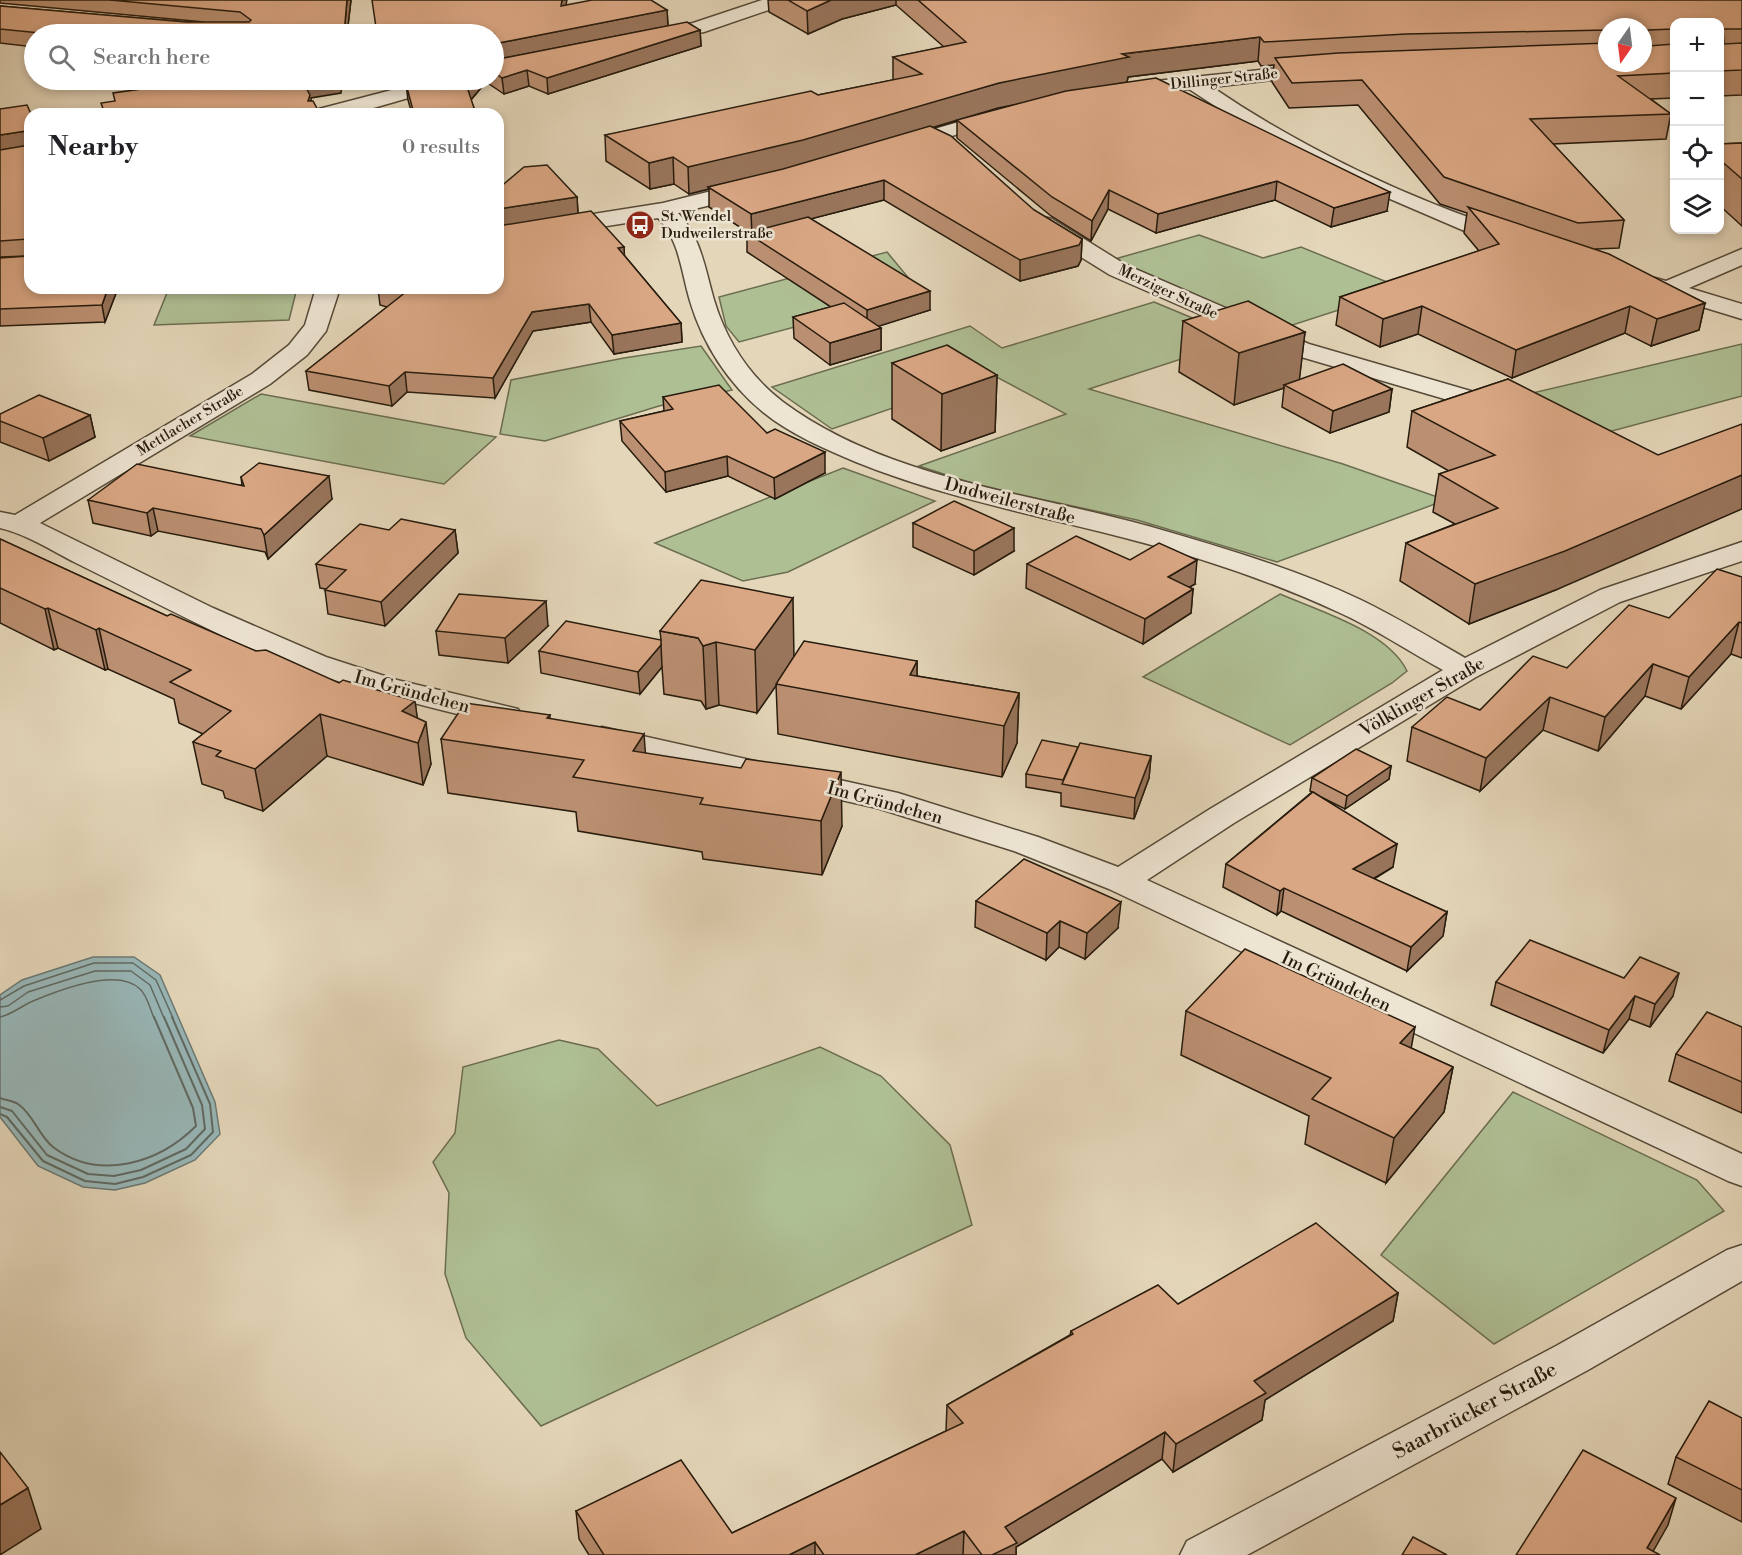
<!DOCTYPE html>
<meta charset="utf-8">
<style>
:root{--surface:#fff;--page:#f2f2f2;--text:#202124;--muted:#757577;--line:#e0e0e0}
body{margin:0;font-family:"Libre Bodoni",serif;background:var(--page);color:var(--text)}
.controls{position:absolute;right:18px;top:18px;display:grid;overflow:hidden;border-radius:12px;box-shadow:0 3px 9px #0003}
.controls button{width:54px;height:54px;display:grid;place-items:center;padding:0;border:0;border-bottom:2px solid var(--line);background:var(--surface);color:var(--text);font:30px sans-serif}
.compass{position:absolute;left:1598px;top:18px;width:54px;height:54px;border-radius:50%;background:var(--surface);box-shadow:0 3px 9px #0003;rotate:194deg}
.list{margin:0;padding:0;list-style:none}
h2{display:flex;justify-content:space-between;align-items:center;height:78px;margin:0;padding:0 24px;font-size:26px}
h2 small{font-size:20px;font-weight:400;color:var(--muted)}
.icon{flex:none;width:33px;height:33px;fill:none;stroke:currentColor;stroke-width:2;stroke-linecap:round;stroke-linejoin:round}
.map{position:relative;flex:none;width:1742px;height:1555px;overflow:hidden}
.search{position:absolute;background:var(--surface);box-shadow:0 3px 9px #0003;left:24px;top:24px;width:480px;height:66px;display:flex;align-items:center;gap:15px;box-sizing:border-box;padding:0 21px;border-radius:33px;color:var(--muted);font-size:22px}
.panel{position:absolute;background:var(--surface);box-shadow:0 3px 9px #0003;left:24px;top:108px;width:480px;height:186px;border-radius:18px}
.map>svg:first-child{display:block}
.green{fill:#afbf94;stroke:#6b6d50;stroke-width:1.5}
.water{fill:#98b7b8;stroke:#6b7974;stroke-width:1.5}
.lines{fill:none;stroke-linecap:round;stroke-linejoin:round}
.shore-far1{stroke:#606962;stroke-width:1.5}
.shore{stroke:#606962;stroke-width:2}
.minor-casing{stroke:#564a38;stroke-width:3}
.minor{fill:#ede4d2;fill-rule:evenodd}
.wall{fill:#bb9072;stroke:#271b0d;stroke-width:1.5;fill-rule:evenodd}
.shaded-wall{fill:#99755c;stroke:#271b0d;stroke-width:1.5}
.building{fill:#daa784;stroke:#271b0d;stroke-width:1.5}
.labels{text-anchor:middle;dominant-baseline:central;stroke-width:5;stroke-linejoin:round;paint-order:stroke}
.far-street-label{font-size:15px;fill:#271b0d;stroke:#ede4d2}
.far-poi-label{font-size:15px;fill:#271b0d;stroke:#ede4d2;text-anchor:start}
.street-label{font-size:18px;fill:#271b0d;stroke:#ede4d2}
.near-street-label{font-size:21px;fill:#271b0d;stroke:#ede4d2}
</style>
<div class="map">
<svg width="1742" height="1555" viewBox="0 0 1742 1555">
<rect width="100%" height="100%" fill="#e4d6b9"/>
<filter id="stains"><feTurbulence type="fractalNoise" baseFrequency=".00333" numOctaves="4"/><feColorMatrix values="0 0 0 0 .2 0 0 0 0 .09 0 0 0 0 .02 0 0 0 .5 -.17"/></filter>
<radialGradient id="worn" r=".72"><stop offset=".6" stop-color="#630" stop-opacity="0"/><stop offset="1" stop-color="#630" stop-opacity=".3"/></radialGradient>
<!-- green -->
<g class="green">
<path d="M1199,235L1263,258L1301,247L1404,289L1277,330L1196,297L1115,259Z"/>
<path d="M887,252L921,293L739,342L726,326L719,297Z"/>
<path d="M169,288H297L289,320L154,325Z"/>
<path d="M1154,302L1243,339L1089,389L1343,464L1446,500L1277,562L1137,520L980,486L919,466L1066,414L991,374L832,429L772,387L970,326L1002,348Z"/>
<path d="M1742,344V396L1575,441L1498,401Z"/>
<path d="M701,346L732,390L659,406L545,441L500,434L511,380L624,358Z"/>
<path d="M261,394L496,437L444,484L190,436Z"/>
<path d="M843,468L935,501L788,572L743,581L655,543Z"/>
<path d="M1280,594C1319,611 1388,631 1407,671L1392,683L1290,745L1143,677Z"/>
<path d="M559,1040L598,1049L657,1106L820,1047L881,1076L950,1145L972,1225L541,1426L466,1338L445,1274L449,1193L433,1162L455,1133L463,1067Z"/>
<path d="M1513,1092L1697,1180L1724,1211L1494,1344L1381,1255Z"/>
</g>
<!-- water -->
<path class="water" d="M93,957H134L160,975L215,1102L220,1134L195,1160L145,1183L115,1190L83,1187L38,1166L0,1117V995L22,980Z"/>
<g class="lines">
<!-- shore-far1 -->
<g class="shore-far1">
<path d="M0,1000L24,986L94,963H133L156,980L173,1018"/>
<path d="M0,1007L8,1006L28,992L95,971H131L150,985L164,1018"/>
<path d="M0,1017C13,1014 21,1006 33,1001C59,990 118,967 140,989C147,995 150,1009 154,1018"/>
</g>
<!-- shore -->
<g class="shore">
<path d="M0,1098C5,1100 13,1101 18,1104C33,1114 39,1136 53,1147C99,1182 159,1163 196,1126L193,1108L154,1017"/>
<path d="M0,1107L12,1111L47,1155L88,1174L114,1176L141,1170L186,1149L205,1129L202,1105L164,1017"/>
<path d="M0,1114L7,1117L43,1161L85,1181L115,1184L143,1177L191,1155L213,1132L210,1104L172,1017"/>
</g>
<!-- minor casing -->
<g class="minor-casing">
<g id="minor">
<path d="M762,0H789L786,4L704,32L651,43L642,37L644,33L693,23Z"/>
<path d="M1317,64L1327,70L1324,74L1212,87C1303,149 1409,199 1514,233L1517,238L1514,243L1506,245L1474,235L1346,180L1264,138L1189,89L1127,96L1120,94L1117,90L1120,86L1127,84Z"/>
<path d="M430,80H460L457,84L363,111L350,114H312L315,110Z"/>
<path d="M1000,110L1007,112L1010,116L1007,120L900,151L893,149L889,145L893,141Z"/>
<path d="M752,181L760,183L763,188L760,193L678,213C701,237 705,269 714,300C726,340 749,376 783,402C885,478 1028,493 1148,526C1220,547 1293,568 1361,600C1396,617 1431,638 1465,658L1600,590L1742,542V561L1620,602L1476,677L1234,823L1147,880L1742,1154V1186L1728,1181L1109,889L1014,851L877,808L591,744L586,737L591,730L602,727L898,793L1038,837L1118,867L1210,809L1443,670C1408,651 1374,628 1338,612C1271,581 1200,557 1129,539C1037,515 945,498 856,462C825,449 790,434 763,412C728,383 703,344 690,301C681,271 680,241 658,218L498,243V229L663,203Z"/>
<path d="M1044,217L1052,219L1126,265L1309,344L1481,394L1485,399L1481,404L1472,407L1291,354L1110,275L1036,229L1033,224L1036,219Z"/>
<path d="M1742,249V265L1689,288L1742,304V319L1647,290L1643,285L1647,280L1655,278L1666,281Z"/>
<path d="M316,288H340L326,331L307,355L270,384L40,523L213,608L326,657L397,680L518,709L523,716L518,723L507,726C410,703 316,680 225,637C175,613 125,587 74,562C51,550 26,534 0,528V512L15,515L252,374L289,345L305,325Z"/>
<path d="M1742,1245V1281L1588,1370L1247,1555H1180L1187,1541L1556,1346L1727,1250Z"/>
</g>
</g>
<!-- minor -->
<use href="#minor" class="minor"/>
</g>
<!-- wall -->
<g class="wall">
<path d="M0,0H351L347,34H34V47L0,43V6L186,22H204L0,3Z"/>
<path d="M768,0H1742V95L1719,96V22H1674V98L1651,99L1671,114L1666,139L1553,144L1624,220L1619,248L1595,249L1705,303L1699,330L1651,346L1625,333L1512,378L1418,334L1380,347L1336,325L1340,297L1479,251L1464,233L1467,213L1440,204L1358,105L1289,108L1272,82L1274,65L1261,66L1258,61L1128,77L1127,82L1387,211L1331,227L1275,200L1156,233L1108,209L1091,241L1051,216L957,138V121L933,128L1034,210L1082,239L1081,260L1078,266L1020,281L884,200L810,219L930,310L878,326L881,328V350L830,365L794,338L793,317L831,307L747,252V233H749L709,207V189L689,194L674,184L650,189L606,161L605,135L818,95L893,80V57L944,47L896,5L842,19L808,34L769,12ZM1607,27H1643L1607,63Z"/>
<path d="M566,5L667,10L668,26L494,60L700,30L701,46L548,94L529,86L504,94L486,82L471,100L476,114H412L408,100L406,84L422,80H494V34Z"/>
<path d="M0,109L31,114L118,288L105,322L0,326V258L28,256L0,257Z"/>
<path d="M1742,143V226L1719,205V144Z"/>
<path d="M499,188L577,197L578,213L624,247V255L681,323L682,342L614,354L591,322L533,331L495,398L407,392L392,406L309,390L306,371L387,307L380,305L378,288H498Z"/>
<path d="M1183,321L1305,332L1299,380L1392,389L1389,412L1330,433L1282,407L1284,388L1234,405L1179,372Z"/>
<path d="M892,363L997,375L995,432L941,451L892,419Z"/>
<path d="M1508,379L1558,589L1469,624L1400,581L1406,543L1455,524L1433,512L1439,474L1449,471L1407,447L1412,411Z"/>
<path d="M663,397L767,433L825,473L775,499L728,476L666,492L622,441L620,421L664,411Z"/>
<path d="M0,414L90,415L95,437L49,461L0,442Z"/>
<path d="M241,477L332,499L268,559L265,552L158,531L151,536L93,523L88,500L242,485Z"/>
<path d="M913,523L1014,551L974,575L913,547Z"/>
<path d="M389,530H455L458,553L385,626L328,614L325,590L326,589L320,588L316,564Z"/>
<path d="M0,539L167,616L256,651L339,683L415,701L417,718L431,764L423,785L327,756L263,811L225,798L223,791L202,784L193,742L203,734L179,723L174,699L108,669L105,670L58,648L54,650L0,623Z"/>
<path d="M1130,560L1195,584L1189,587L1193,589L1191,613L1143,644L1026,588L1027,564Z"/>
<path d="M1742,577V658L1731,654L1681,709L1645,696L1598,751L1543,730L1480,791L1407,761L1412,727L1480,710L1669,618Z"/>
<path d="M548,626L508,663L439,655L436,631Z"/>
<path d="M660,631L794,656L917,661V676L1019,693L1017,743L1002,777L778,734L776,685L757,713L719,705L706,709L701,701L664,694L662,667L640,694L541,673L539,651L661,640Z"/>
<path d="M550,715V719L645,753L842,826L822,875L703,859L702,852L578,831L576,812L448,793L441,739Z"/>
<path d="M1078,747L1151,756L1149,778L1134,819L1061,806V793L1026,787V774Z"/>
<path d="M1391,766L1389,779L1345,809L1321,797L1393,867L1374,879L1447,912L1443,936L1407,971L1281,911L1277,915L1223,887L1226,864L1312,792L1310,791L1312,778Z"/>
<path d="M976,901L1118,928L1085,959L1059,947L1046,960L975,927Z"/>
<path d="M1624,978L1673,996L1650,1027L1629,1019L1603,1053L1491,1005L1496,982Z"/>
<path d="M1186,1011L1411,1048L1453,1067L1444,1112L1386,1183L1305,1144L1309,1116L1181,1055Z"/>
<path d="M1742,1027V1113L1669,1081L1676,1054Z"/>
<path d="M1398,1293L1393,1321L1265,1400L1262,1420L1173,1472L1162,1459L1016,1547V1555H589L579,1539L576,1511L732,1533L946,1431L947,1405L1070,1335L1071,1331L1178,1304Z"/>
<path d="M1742,1418V1522L1668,1484L1676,1457Z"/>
</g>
<!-- shaded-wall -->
<g class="shaded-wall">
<path d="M347,0H351L347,34H344Z"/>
<path d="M562,0H567L562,22L561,6Z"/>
<path d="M831,0H896V5L842,19L808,34L807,11Z"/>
<path d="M667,10L668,26L494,60V44Z"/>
<path d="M700,30L701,46L548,94L547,78Z"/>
<path d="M1648,30L1643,53V37Z"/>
<path d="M1260,37L1258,61L1128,77L1127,82L998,108L803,166L708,187L709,189L689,194L688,167L999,83L1122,54Z"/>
<path d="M527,70L529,86L504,94L502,78Z"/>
<path d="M332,80H342L341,93L311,98L312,110L306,98L304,84Z"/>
<path d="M383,80H421L384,86Z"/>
<path d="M473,80H486V82L468,103L467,87Z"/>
<path d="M26,131L30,146L0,150V135Z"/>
<path d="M673,157L674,184L650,189L649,163Z"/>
<path d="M884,180V200L752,234L751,214Z"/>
<path d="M1277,181L1275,200L1156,233L1158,214Z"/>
<path d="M1109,190L1108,209L1091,241L1092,221Z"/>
<path d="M1390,192L1387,211L1331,227L1334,208Z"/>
<path d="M577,197L578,214L498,227V209Z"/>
<path d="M1082,239L1081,260L1078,266L1020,281V260Z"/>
<path d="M624,247L625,265L618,248Z"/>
<path d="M108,288H118L105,322L102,305Z"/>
<path d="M930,291V310L867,330V310Z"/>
<path d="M1705,303L1699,330L1651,346L1657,319Z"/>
<path d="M589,304L591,322L533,331L495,398L493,378L532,312Z"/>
<path d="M1422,306L1418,334L1380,347L1383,319Z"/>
<path d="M1630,306L1625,333L1512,378L1516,350Z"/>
<path d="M681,323L682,342L614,354L612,335Z"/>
<path d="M881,328V350L830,365V343Z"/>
<path d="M1305,332L1299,383L1284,385V388L1234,405L1239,353Z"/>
<path d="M405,372L407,392L392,406L389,386Z"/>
<path d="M997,375L995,432L941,451L942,394Z"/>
<path d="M1392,389L1389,412L1330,433L1333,411Z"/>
<path d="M90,415L95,437L49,461L43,438Z"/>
<path d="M825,452V473L775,499L774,478Z"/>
<path d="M727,456L728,476L666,492L665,472Z"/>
<path d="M1742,475V509L1558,589L1469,624L1475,584Z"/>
<path d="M329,476L332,499L268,559L264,535Z"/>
<path d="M153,508L158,531L151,536L147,513Z"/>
<path d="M1014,528V551L974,575V551Z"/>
<path d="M455,530L458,553L385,626L381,602Z"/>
<path d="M1197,560L1195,584L1166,601L1168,577Z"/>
<path d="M1193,589L1191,613L1143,644L1145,619Z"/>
<path d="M793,598L794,660L757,713L755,650Z"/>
<path d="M546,601L548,626L508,663L505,638Z"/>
<path d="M48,608L58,648L54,650L45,609Z"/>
<path d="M1739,622L1731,654L1681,709L1689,677Z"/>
<path d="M99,628L108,669L105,670L96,630Z"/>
<path d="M716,642L719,705L706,709L703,646Z"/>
<path d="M661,645L662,667L640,694L638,672Z"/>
<path d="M917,661V710L910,675Z"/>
<path d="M1653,664L1645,696L1598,751L1605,717Z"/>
<path d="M1019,693L1017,743L1002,777L1004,726Z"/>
<path d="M1550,697L1543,730L1480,791L1486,758Z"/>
<path d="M415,701L420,738L426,722L431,764L423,785L418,743L402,711Z"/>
<path d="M320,714L327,756L263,811L255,769Z"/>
<path d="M644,734L648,787L633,751Z"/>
<path d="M1151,756L1149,778L1134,819L1135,798Z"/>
<path d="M1391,766L1389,779L1345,809L1347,796Z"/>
<path d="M841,772L842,826L822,875L821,821Z"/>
<path d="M1397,844L1393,867L1349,893L1353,869Z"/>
<path d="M1284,888L1281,911L1277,915L1280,891Z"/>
<path d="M1121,902L1118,928L1085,959L1087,933Z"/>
<path d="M1447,912L1443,936L1407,971L1411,947Z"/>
<path d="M1060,921L1059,947L1046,960L1047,933Z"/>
<path d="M1679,973L1673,996L1650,1027L1655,1004Z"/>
<path d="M1635,996L1629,1019L1603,1053L1609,1030Z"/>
<path d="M1415,1027L1407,1071L1400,1043Z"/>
<path d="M1453,1067L1444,1112L1386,1183L1394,1138Z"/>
<path d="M1398,1293L1393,1321L1265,1400L1262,1420L1173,1472L1176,1444L1254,1381Z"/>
<path d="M1165,1432L1162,1459L1016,1547V1555H992L1005,1527Z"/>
<path d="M28,1488L41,1529L0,1555V1505Z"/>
<path d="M1676,1498L1668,1525L1651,1555L1647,1548Z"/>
<path d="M964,1531L963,1555H915Z"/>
<path d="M815,1542V1555H789Z"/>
</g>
<!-- building -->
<g class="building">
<path d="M110,0H347L344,34H50L0,29V6L186,22H249L251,20L240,12Z"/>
<path d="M372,0H562L561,6L592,0H651L667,10L494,44V34H377Z"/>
<path d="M788,0H831L807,11Z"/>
<path d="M918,0H1742V29H1723L1724,44L1742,43V70L1719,71V22H1674V29L1648,30L1645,36L1643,37V27H1607V30L1406,34L1264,42L1260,37L1122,54L1129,57L999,83L803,140L688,167L673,157L649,163L605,135L811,91L818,95L922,74L893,57L966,42Z"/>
<path d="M687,22L700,30L547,78L527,70L502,78L494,72V60Z"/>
<path d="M1607,43V63H1643V43L1648,46L1674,44V73L1618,76L1671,114L1530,119L1624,220L1578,223L1444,177L1362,80L1292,83L1275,58L1338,53Z"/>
<path d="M1156,78L1390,192L1334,208L1277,181L1158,214L1109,190L1092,221L1052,197L957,120L1066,91Z"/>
<path d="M207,80H332L304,84L310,95L308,101H313L320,114H105L101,103L115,101L113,93Z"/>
<path d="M422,80H473L467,87L476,114H414L406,84Z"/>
<path d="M27,105L31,114H30V288H108L102,305L0,309V258L28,256V239L0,241V150L29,145V133L26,131L0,135V109Z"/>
<path d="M930,126L951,136L1034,210L1082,239L1079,245L1020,260L884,180L751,214L708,187L783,169Z"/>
<path d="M1742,143V179L1719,159V144Z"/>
<path d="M547,165L577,197L498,209V184L499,188L524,167Z"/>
<path d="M1468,207L1609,254L1705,303L1657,319L1630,306L1516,350L1422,306L1383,319L1340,297L1499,244Z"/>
<path d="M591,211L624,247L618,248L681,323L612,335L589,304L532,312L493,378L405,372L389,386L306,371L407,291L385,288H498V226Z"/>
<path d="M808,217L930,291L867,310L747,233Z"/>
<path d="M1248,301L1305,332L1239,353L1183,321Z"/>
<path d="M844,303L881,328L830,343L793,317Z"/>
<path d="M947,345L997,375L942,394L892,363Z"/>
<path d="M1343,364L1392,389L1333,411L1284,385Z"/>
<path d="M1508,379L1658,455L1742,424V475L1565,551L1475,584L1406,543L1498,508L1439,474L1495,455L1412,411Z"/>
<path d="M719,385L767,433L775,429L825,452L774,478L727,456L665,472L620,421L673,409L663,397Z"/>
<path d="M39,395L90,415L43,438L0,421V414Z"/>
<path d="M259,463L329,476L264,535L261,529L153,508L147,513L88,500L137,464L244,486L241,477Z"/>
<path d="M954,501L1014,528L974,551L913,523Z"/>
<path d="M401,519L455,530L381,602L325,590L346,570L316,564L360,524L389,530Z"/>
<path d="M1076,536L1130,560L1159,543L1197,560L1168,577L1193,589L1145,619L1027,564Z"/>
<path d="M0,539L167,616L171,614L256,651L266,650L339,683L343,680L415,701L402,711L426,722L418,743L320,714L255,769L216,756L221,751L193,742L231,711L170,682L191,670L99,628L96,630L48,608L45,609L0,588Z"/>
<path d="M1717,569L1742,577V623L1739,622L1689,677L1653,664L1605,717L1550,697L1486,758L1412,727L1447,697L1480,710L1533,656L1567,668L1629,605L1669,618Z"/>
<path d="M701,580L793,598L755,650L716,642L703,646L698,638L660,631Z"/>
<path d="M459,594L546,601L505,638L436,631Z"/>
<path d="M566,621L661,640V645L638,672L539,651Z"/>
<path d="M804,641L917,661L910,675L1019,693L1004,726L776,684Z"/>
<path d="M465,703L550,715L547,718L644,734L633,751L741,768L746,759L841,772L821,821L700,804L703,798L573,777L584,760L441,739Z"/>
<path d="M1042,740L1078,747L1063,780L1026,774Z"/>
<path d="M1080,743L1151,756L1135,798L1062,784Z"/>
<path d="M1356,749L1391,766L1347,796L1312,778Z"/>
<path d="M1313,792L1397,844L1353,869L1447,912L1411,947L1284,888L1280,891L1226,864Z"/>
<path d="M1024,859L1121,902L1087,933L1060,921L1047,933L976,901Z"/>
<path d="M1530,940L1624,978L1640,957L1679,973L1655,1004L1635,996L1609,1030L1496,982Z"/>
<path d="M1245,949L1415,1027L1400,1043L1453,1067L1394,1138L1312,1099L1331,1078L1186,1011Z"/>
<path d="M1707,1012L1742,1027V1082L1676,1054Z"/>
<path d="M1316,1223L1398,1293L1254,1381L1266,1393L1176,1444L1165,1432L1005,1527L1017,1543L992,1555H982L964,1531L915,1555H824L815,1542L789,1555H604L576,1511L681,1460L732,1533L963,1423L947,1405L1073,1334L1071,1331L1158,1285L1178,1304Z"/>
<path d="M1709,1401L1742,1418V1490L1676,1457Z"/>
<path d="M1583,1450L1676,1498L1647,1548L1660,1555H1516Z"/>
<path d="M0,1452L28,1488L0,1505Z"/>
<path d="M1413,1537L1447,1555H1402Z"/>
</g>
<!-- icons -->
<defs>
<g id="bus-disc" transform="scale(1.5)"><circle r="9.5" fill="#8f2418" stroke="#ede4d2"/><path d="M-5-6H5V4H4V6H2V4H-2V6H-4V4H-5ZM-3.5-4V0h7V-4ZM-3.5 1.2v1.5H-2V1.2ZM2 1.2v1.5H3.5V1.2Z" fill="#fff"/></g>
</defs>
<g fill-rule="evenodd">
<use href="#bus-disc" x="640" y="225"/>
</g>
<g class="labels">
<!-- far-street labels -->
<g class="far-street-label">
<text transform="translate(1224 79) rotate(-6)">Dillinger Straße</text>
<text transform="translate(1168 292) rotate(25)">Merziger Straße</text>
<text transform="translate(190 421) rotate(-31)">Mettlacher Straße</text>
</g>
<!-- far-poi labels -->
<g class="far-poi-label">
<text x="661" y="216">St. Wendel<tspan x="661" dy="17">Dudweilerstraße</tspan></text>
</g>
<!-- street labels -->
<g class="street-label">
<text transform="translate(1010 501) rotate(15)">Dudweilerstraße</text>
<text transform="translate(412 692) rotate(15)">Im Gründchen</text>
<text transform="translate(1422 697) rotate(-30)">Völklinger Straße</text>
<text transform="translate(885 803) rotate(15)">Im Gründchen</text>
<text transform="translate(1336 982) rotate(25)">Im Gründchen</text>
</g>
<!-- near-street labels -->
<g class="near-street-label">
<text transform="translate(1475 1411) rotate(-28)">Saarbrücker Straße</text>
</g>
</g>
<rect width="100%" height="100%" filter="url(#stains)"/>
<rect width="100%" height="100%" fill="url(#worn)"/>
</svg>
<div class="controls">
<button>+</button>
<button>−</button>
<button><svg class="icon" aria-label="locate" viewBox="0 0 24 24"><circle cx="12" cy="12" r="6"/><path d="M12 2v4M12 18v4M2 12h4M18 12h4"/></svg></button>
<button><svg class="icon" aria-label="layers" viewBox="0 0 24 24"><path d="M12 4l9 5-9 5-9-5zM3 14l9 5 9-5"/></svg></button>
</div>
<svg class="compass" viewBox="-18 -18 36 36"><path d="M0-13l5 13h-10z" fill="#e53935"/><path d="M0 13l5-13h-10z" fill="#757577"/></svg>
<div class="search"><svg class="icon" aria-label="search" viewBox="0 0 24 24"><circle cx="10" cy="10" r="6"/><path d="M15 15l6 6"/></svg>Search here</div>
<section class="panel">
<h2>Nearby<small>0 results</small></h2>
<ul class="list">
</ul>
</section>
</div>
